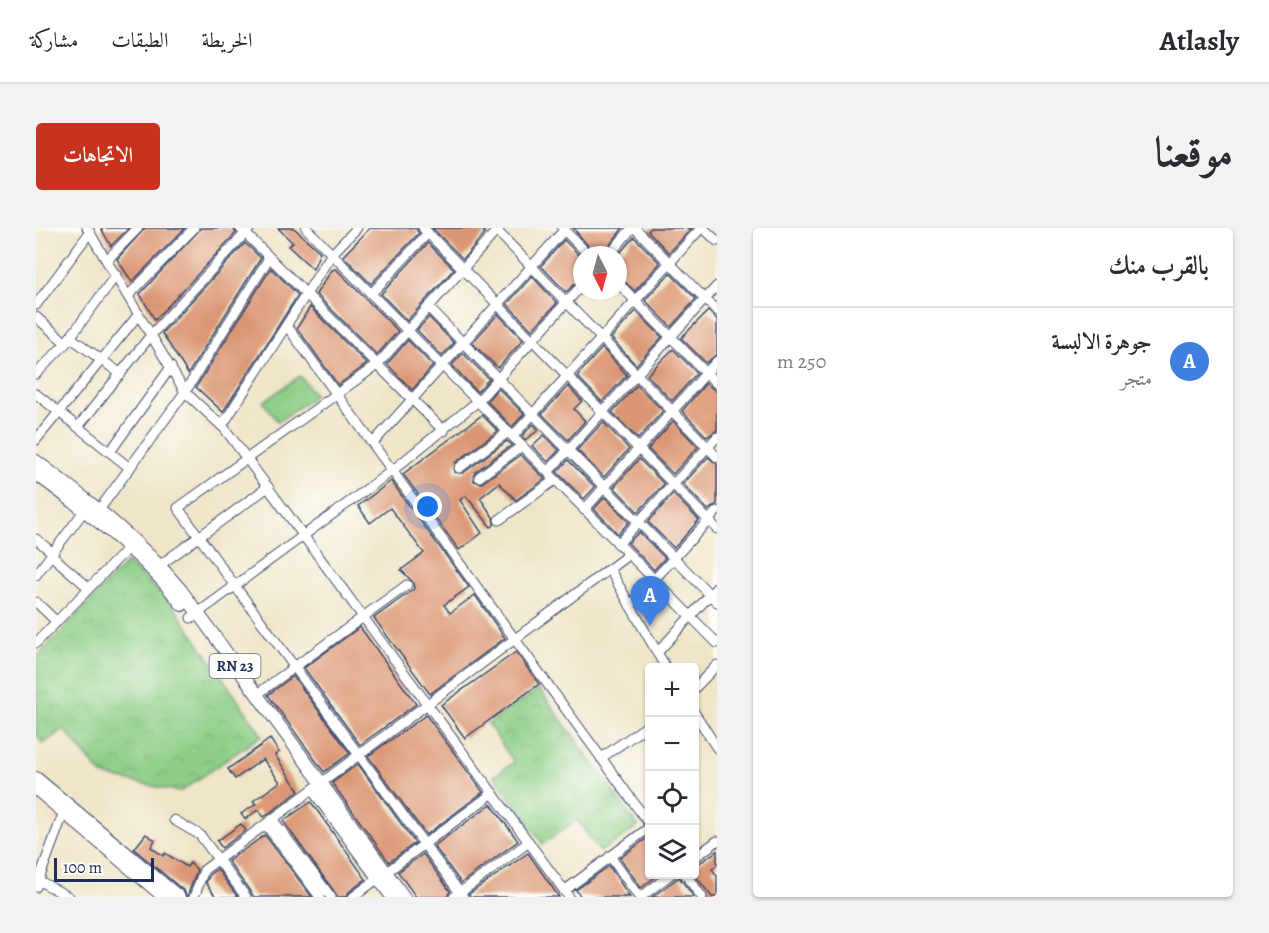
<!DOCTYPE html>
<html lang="ar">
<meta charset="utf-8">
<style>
:root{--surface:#fff;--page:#f2f2f3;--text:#2b2b33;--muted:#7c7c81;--line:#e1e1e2;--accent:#c8321e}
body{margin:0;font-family:Alegreya,Amiri,serif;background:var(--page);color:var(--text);direction:rtl}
.controls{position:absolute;right:18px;bottom:18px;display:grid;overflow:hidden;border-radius:6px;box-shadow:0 2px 4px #0004}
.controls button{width:54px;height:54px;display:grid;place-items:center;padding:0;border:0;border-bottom:2px solid var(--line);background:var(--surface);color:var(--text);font:30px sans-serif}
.compass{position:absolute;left:537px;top:18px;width:54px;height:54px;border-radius:50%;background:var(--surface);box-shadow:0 2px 4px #0004;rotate:174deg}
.scale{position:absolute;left:18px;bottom:15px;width:100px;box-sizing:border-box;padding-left:6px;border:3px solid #1b2f5e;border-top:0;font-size:16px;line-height:21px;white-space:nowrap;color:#1b2f5e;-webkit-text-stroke:4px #fdfcf7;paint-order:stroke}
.you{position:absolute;left:392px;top:279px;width:21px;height:21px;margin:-15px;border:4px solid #fff;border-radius:50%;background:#1a73e8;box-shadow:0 0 0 9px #1a73e833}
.badge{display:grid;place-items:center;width:39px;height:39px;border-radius:50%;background:var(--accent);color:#fff;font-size:20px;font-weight:700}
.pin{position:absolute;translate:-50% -50px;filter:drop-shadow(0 2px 3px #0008)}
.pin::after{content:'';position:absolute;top:32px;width:21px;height:18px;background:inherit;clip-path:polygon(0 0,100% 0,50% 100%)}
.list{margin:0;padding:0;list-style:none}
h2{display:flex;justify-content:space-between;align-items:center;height:78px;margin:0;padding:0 24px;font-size:26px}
h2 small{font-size:20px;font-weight:400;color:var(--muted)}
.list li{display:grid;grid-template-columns:39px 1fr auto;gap:18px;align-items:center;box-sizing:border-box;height:108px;padding:0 24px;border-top:2px solid var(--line)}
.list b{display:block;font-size:22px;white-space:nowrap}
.list p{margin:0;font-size:20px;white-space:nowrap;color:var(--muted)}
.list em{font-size:20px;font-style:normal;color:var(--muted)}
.icon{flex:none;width:33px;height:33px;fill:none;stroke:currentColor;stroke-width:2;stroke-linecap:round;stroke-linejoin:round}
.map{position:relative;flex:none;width:681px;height:669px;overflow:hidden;direction:ltr;border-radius:6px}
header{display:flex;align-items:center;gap:36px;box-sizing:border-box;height:84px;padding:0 30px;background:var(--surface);border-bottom:2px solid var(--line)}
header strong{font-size:28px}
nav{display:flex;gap:33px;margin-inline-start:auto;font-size:21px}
.intro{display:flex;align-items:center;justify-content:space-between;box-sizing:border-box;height:144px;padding:0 36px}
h1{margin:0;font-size:42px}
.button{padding:15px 27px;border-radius:6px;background:var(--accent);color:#fff;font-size:21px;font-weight:700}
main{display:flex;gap:36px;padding:0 36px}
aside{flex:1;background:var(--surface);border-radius:6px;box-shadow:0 2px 4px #0004}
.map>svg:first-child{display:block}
.park{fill:url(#park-crowns);stroke:#547e72;stroke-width:1.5}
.garden{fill:#8cce86;stroke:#547e72;stroke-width:1.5}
.building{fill:#db9774}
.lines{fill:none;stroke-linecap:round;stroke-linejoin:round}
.minor-casing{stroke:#3b4a6e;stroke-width:11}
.major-casing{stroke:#3b4a6e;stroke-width:14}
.minor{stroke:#fff;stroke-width:9}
.major{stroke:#fff;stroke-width:12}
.labels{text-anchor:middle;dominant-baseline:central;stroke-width:4.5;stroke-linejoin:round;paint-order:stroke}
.shield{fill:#fdfcf7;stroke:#5f6c8c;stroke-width:1.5}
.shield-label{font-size:15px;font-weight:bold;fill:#1b2f5e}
</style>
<header>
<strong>Atlasly</strong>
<nav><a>الخريطة</a><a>الطبقات</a><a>مشاركة</a></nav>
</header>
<div class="intro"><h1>موقعنا</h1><a class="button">الاتجاهات</a></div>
<main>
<aside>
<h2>بالقرب منك<small></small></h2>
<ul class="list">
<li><span class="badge" style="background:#3f7fe0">A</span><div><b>جوهرة الالبسة</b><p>متجر</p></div><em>250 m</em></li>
</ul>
</aside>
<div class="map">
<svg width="681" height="669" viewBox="0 0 681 669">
<defs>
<pattern id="park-crowns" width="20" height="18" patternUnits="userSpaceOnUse" patternTransform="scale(1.5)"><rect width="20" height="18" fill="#8cce86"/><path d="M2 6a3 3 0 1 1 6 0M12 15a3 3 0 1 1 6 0" fill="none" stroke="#78b176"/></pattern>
</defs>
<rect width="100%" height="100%" fill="#fdfcf7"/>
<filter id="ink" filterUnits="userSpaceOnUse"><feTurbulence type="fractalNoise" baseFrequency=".0167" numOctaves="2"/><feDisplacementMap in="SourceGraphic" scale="12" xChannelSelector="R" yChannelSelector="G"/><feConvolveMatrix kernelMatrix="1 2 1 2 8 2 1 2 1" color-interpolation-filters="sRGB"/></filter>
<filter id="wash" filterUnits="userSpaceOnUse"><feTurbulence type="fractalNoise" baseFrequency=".008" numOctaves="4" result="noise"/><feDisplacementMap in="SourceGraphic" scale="24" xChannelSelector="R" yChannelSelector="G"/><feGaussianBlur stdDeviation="1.35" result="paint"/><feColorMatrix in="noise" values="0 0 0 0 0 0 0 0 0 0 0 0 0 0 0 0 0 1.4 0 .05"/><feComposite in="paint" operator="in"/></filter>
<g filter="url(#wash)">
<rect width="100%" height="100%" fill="#efe5c8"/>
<!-- park -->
<g class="park">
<path d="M91,334L138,379L226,507L144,564L66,547L28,501L7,516L0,505V430Z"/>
<path d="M503,461L602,598L564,624L541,592L507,616L458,548L478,534L452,496Z"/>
</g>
<!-- garden -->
<path class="garden" d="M264,148L279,167L242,194L227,174Z"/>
<g id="blocks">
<!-- building -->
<g class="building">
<path d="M65,0H93L75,18Z"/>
<path d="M109,0H149L96,54L81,31Z"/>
<path d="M165,0H197L200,5L119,92L104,66Z"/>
<path d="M242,0H258L284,24L277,41L252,18L257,15Z"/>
<path d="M334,0H380L383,5L335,56L307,28Z"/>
<path d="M396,0H445L449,5L427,31Z"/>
<path d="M537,0H587L566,27H560Z"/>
<path d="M615,0H656L633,25L612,3Z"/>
<path d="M598,9L624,35L599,63L582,48V27Z"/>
<path d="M528,12L546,30V50L530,64L505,38Z"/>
<path d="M209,15L225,30L152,146L126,105Z"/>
<path d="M392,15L418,41L371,93L345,66Z"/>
<path d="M235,40L262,67L187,184L160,159Z"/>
<path d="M300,41L362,103L341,127L280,66L296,42Z"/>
<path d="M634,45L660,71L635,99L609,72Z"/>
<path d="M496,48L521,75L496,102L471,76Z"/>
<path d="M274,79L331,136L302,157L261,100Z"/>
<path d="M600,83L626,109L600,137L575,110Z"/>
<path d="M672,83L681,91V126L670,135L645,110Z"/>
<path d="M462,86L487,112L462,140L436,115Z"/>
<path d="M393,89L418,115L406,128L381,102Z"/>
<path d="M372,112L397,138L376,162L351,136Z"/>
<path d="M566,120L591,147L566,174L541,148Z"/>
<path d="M637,121L661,145L636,173L611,147Z"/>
<path d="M427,125L453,151L441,164L416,137Z"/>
<path d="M670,155L681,164V202L671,209L646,183Z"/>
<path d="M601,157L627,183L602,211L576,184Z"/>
<path d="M532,158L546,173L538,181L549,193L532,212L506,186Z"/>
<path d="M462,160L488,186L476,199L451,173Z"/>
<path d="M446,187L462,203L419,235L418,244L427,245L471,213L476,217L439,244L438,253L446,255L485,227L509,251L480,272L463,255L444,270L457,289L458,297L455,299L430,268L424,272L446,305L423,322L367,246Z"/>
<path d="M637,193L662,219L637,246L612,221Z"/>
<path d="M567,194L593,221L568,249L541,222Z"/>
<path d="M497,196L503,202L489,212L486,208Z"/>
<path d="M508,207L523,222L512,234L496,218Z"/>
<path d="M672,229L681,236V276L672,282L647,256Z"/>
<path d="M603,231L628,256L602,284L578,259Z"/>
<path d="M532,232L559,259L548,271L521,244Z"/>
<path d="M355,253L433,359L408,377L414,385L439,367L469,410L394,466L338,390L378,361L377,354L365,342L388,325L354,280L334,295L322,278Z"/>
<path d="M637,266L663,292L638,320L612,294Z"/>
<path d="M569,269L593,294L582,306L558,281Z"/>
<path d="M603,304L629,330L618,342L592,315Z"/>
<path d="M324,399L380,476L324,517L268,440Z"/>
<path d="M480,424L503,456L429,510L405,477Z"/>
<path d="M257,448L314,525L288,544L232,467Z"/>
<path d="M390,487L447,564L390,607L332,528Z"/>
<path d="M234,511L243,524L239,527L263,563L228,589L222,582L209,591L205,586L220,576L217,573L244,554L227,531L199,551L192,541Z"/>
<path d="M322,536L379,615L353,634L296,555Z"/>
<path d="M275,574L330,651L313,664L310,669H302L247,593Z"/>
<path d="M455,576L482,613L425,655L398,618Z"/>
<path d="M205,596L210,602L186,620L181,613Z"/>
<path d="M110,606L119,612L115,619L127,628L129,625L151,639L154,635L161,642L151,669L148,663L98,621Z"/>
<path d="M229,607L276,669H218L192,633Z"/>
<path d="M614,608V646H623L605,660L584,630Z"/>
<path d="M681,623V637L676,641L681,648V669H676L658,646V639Z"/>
<path d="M492,625L523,669H434L433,666Z"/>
<path d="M387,626L414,663L411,669H380L362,644Z"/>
<path d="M573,638L594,669H545L540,662Z"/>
<path d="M181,641L202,669H180L170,655L174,646Z"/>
<path d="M643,649L658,669H616L624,663Z"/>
</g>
</g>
</g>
<g filter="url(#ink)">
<use href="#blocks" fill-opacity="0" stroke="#3b4a6e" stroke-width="1.5"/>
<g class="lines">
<!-- minor casing -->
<g class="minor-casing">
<g id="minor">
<path d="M51,0L149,164L189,201L533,669"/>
<path d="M204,0L408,203"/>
<path d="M270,0L681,415"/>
<path d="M387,0L681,301"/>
<path d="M458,0L681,229"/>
<path d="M526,0L553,27"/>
<path d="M599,0L681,83"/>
<path d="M667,0L681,13"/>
<path d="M573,27L596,0"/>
<path d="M71,32L102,0"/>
<path d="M582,55L681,156"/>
<path d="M335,66L392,5"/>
<path d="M92,68L158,0"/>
<path d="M0,77L54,4"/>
<path d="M392,79L681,374"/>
<path d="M0,89L30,115"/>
<path d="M251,98L614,597"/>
<path d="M34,109L85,146"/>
<path d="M0,146L30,115L80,47"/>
<path d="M0,166L94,240"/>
<path d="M186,198L295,27L321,0"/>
<path d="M42,199L115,107L214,0"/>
<path d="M477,208L665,0"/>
<path d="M0,212L103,86"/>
<path d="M337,215L530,0"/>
<path d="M74,224L135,139"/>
<path d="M423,240L472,204"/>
<path d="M512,244L681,58"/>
<path d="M443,249L486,218"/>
<path d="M63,282L149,164L233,30"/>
<path d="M548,282L681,133"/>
<path d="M463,292L519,252"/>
<path d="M0,311L17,325"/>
<path d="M582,316L681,209"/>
<path d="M15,327L53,360"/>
<path d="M124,337L232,259"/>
<path d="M574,342L630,440"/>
<path d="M0,347L51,279"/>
<path d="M0,374L21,394"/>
<path d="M594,378L681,283"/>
<path d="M155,390L357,242L442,173L546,57"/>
<path d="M0,415L91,321"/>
<path d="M621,425L681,359"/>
<path d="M658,461L681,437"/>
<path d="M220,467L371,357"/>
<path d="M658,484L681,520"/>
<path d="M565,530L614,496"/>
<path d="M138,592L164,607L210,669"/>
<path d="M237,592L295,669"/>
<path d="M230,597L284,669"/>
<path d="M574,628L603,669"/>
<path d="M658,630L681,613"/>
<path d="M649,646L666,669"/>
<path d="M0,651L33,669"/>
<path d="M0,659L29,581"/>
<path d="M528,663L614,599"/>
<path d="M158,669L168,642L592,327"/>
<path d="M317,669L457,565"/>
<path d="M418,669L493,614"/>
<path d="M427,669L142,280L341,137L463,0"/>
<path d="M605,669L635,646"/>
</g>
</g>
<!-- major casing -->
<g class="major-casing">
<g id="major">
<path d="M0,233C52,272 103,312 145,362L368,669"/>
<path d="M0,246C48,281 111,329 146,377"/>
<path d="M0,550L143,669"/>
<path d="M0,561L128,669"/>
<path d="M280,565L356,669"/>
</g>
</g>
<!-- minor -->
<use href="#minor" class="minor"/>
<!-- major -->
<use href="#major" class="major"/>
</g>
</g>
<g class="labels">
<!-- shield labels -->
<rect class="shield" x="173.5" y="426" width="51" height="24" rx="4.5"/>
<g class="shield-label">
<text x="199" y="438">RN 23</text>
</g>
</g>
</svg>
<div class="controls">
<button>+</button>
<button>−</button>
<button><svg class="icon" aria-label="locate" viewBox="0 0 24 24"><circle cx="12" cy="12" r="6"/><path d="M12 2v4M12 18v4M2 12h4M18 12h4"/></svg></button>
<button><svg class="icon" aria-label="layers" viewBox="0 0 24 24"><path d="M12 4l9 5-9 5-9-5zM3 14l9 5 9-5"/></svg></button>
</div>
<svg class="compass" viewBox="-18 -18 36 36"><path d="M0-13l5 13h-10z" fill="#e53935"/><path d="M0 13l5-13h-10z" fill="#7c7c81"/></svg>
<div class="scale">100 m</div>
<div class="you"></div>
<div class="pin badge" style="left:614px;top:398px;background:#3f7fe0">A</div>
</div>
</main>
